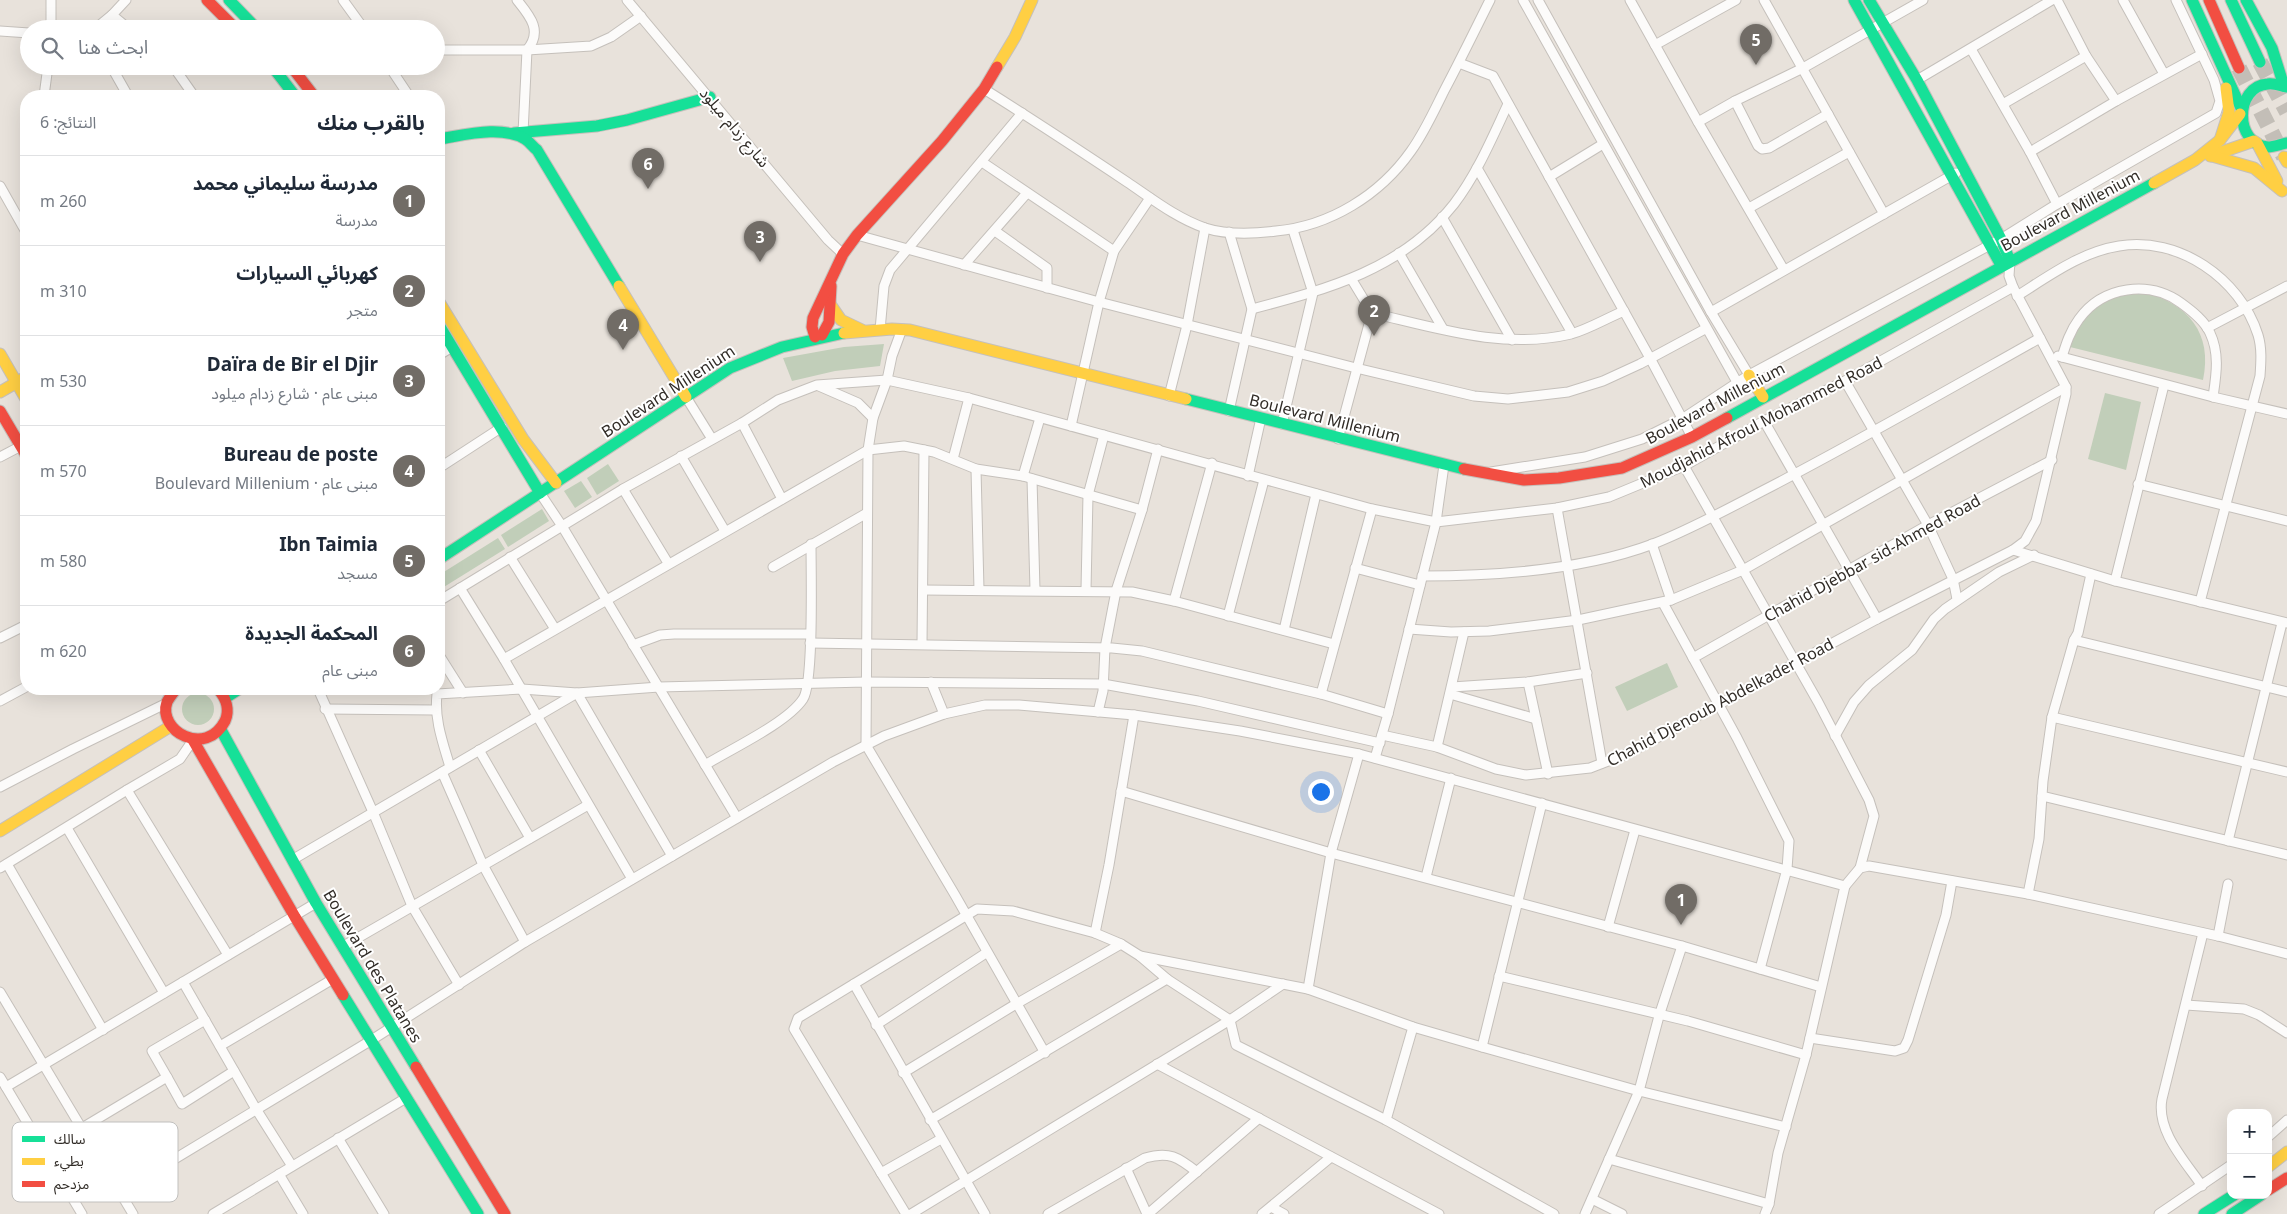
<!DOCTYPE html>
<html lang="ar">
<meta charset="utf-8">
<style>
:root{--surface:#fff;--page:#f2f2f3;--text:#1f2937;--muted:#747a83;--line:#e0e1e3;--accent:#716c66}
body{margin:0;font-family:"Noto Sans","Noto Sans Arabic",sans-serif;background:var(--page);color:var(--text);direction:rtl}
.controls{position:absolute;right:15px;bottom:15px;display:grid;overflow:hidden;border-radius:10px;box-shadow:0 5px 20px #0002}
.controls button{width:45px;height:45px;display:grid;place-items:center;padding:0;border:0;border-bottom:1px solid var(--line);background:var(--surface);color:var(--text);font:25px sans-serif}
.you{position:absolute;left:1320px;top:791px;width:18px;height:18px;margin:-12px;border:4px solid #fff;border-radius:50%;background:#1a73e8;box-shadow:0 0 0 8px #1a73e833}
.badge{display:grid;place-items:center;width:32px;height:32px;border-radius:50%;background:var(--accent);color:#fff;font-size:16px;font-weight:700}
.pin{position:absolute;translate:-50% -41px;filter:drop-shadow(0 1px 2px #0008)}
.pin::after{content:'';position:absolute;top:26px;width:18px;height:15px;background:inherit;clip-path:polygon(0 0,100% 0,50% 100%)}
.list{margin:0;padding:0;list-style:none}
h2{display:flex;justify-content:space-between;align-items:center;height:65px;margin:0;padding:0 20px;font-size:21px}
h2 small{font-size:16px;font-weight:400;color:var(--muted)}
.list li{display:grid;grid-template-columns:32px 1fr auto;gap:15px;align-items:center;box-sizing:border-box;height:90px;padding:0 20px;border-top:1px solid var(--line)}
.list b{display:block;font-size:19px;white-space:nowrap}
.list p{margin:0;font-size:16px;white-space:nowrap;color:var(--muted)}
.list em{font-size:16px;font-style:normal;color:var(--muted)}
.icon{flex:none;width:28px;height:28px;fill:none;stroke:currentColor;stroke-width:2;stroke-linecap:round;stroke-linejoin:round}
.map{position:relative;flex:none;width:2287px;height:1214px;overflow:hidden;direction:ltr}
.search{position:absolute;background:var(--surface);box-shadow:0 5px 20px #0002;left:20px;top:20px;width:425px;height:55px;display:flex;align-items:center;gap:12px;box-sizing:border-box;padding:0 18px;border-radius:28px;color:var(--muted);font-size:19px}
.panel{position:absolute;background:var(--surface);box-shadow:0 5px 20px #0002;left:20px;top:90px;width:425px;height:605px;border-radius:20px;direction:rtl}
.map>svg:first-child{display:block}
.green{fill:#c1ceb9}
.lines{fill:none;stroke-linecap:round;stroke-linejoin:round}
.highway-tunnel{stroke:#c3beb7;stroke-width:16;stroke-dasharray:16 8;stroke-linecap:butt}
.street-casing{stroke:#c5c0bb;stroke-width:11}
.fast-casing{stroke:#c5c0bb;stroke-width:13}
.slow-casing{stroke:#c5c0bb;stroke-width:13}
.jam-casing{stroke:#c5c0bb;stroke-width:13}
.street{stroke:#fcfbfa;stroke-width:9}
.fast{stroke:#16e098;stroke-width:11}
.slow{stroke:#ffcf43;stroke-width:11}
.jam{stroke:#f24e42;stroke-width:11}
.labels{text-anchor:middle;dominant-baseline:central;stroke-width:4;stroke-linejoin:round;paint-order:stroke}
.street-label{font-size:16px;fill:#312c27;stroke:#fff}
.key{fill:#fff;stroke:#c1c0be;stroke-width:1}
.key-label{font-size:14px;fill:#312c27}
</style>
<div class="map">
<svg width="2287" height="1214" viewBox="0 0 2287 1214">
<rect width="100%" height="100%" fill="#e8e2db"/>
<!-- green -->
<g class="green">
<path d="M2144,292C2188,304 2213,333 2203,380L2066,346C2076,326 2092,300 2115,296C2125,294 2134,294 2144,292Z"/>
<path d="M884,344L880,366L835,371L792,381L783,358L844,347Z"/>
<path d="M2105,393L2141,402L2126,470L2088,459Z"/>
<path d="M608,464L619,481L597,495L587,478Z"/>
<path d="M581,481L592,497L575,508L564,491Z"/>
<path d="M542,509L549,521L508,547L501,535Z"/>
<path d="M498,538L505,549L439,590V575Z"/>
<path d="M1667,663L1678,687L1627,711L1615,687Z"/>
<circle cx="198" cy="709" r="16"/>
</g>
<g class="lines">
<!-- highway-tunnel -->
<g class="highway-tunnel">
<path d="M2260,62L2287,112"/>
<path d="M2239,68L2284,157"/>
</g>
<!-- street casing -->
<g class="street-casing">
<g id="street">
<path d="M51,0V29"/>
<path d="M343,0L364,29"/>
<path d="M517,0C530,16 543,31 527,50L523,133"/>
<path d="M627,0L828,240L843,254"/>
<path d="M1523,0L1737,382"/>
<path d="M1538,0L1711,312L1749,375"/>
<path d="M1630,0L1698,122L1784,270"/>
<path d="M1764,0L1884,214"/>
<path d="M2057,0L2086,56L2116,101"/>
<path d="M2123,0L2164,74"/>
<path d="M112,15L129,29"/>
<path d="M95,29L112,15L126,0"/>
<path d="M0,31L29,33"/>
<path d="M1655,45L1736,0"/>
<path d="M1971,49L2030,152L2057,204"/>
<path d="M436,50H527L591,46L611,37L641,16"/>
<path d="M1459,63L1493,76L1650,358L1692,437"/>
<path d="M111,66L128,96"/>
<path d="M173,66L194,96"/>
<path d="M389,66L409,96"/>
<path d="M1917,80L2052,0"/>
<path d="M984,89C1032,119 1079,150 1127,182C1151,198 1176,218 1205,228C1227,235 1253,234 1276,231C1330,226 1380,195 1411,151C1424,133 1434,111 1444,91C1460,61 1475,30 1490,0"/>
<path d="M44,96L48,66"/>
<path d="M1735,101L1758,146L1762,149L1769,148L1828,114"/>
<path d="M2003,104L2086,56"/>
<path d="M1698,122L1735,101L1803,68L1923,0"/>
<path d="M2030,152L2116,101L2202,54"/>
<path d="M982,162L1114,251"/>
<path d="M1477,168L1572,333"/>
<path d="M1549,177L1603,144"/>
<path d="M0,186L26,232"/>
<path d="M1749,208L1849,152"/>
<path d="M1442,217L1512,340"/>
<path d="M995,231L1047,268V288"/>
<path d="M1229,232L1252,309L1229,411"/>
<path d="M857,235L1099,302L1356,368L1474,396L1508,399L1568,392L1603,381L1640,364L1705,329"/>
<path d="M1399,253L1443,329"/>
<path d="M964,265L1027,193"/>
<path d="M1352,280L1372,313"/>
<path d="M2017,296C2049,276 2081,252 2119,246C2178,236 2240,278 2258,335C2262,348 2261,362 2260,376L2200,602"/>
<path d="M1252,309C1328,289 1403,269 1454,204C1477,174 1492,138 1508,104"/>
<path d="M1711,312L1956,173"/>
<path d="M2207,328L2287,286"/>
<path d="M902,329L892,356L887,380L873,418L868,450L866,745L955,895L1045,1053"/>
<path d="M880,330L884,286L890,270L1022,113"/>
<path d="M439,355L452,347"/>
<path d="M2058,356L2213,397L2287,414"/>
<path d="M2062,357C2066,344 2070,331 2079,319C2103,286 2149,280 2181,303C2192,311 2205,321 2210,333C2220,354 2216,376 2213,397"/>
<path d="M1845,381L1928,525L1953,579L1957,599"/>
<path d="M819,386L858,403L873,418"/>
<path d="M1169,396L1187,325L1205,228"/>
<path d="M686,397L712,439"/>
<path d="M1764,421L1877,619"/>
<path d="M742,423L782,499"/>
<path d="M1282,424L1313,293L1293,230"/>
<path d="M1071,426L1099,302L1114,251L1150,198"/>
<path d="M1338,439L1372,313C1437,328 1504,350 1571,334C1589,329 1607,318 1624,311"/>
<path d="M681,456L725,531"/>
<path d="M0,457L21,446"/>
<path d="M953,459L969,398"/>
<path d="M1684,466L1818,702L1869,800L1874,816L1860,868"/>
<path d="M439,468L502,427"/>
<path d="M976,469L979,590"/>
<path d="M1491,472L1585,457L1642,439L1682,419L1749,375L2001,239L2057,204L2216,113L2220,101L2214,80L2176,0"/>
<path d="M1023,476L1040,418"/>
<path d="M1248,476L1261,418"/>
<path d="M1032,479L1035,590"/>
<path d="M2138,484L2287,521"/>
<path d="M623,489L668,563"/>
<path d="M540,493L562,526L737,818"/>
<path d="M1557,508L1602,763"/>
<path d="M1652,544L1671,600"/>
<path d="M2013,550L2115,581L2287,623"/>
<path d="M510,557L555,629"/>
<path d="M773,567L867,513"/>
<path d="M1355,568L1420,585"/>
<path d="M1422,576C1496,576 1584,570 1653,544C1694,528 1733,506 1772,486C1862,439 1951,388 2040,338"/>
<path d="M2115,581L2164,385"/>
<path d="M460,588L504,659L632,879"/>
<path d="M923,590L1132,592L1174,601L1334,644"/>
<path d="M1086,590L1088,495L1104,435"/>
<path d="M439,601L623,489L742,423L778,400L817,385L887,380L969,398L1372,509L1436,522L1557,508L1609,497L1684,466L1764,421L1845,381L2013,287"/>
<path d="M1174,601L1212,463"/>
<path d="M1663,603L1737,738L1789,841L1787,869L1760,969"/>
<path d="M1228,616L1264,480"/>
<path d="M1409,629L1451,632L1489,631L1578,620L1671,600L1743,570L2066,387"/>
<path d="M1284,630L1316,494"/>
<path d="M0,638L26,625"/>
<path d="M2074,640L2287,692"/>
<path d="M810,643L1112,648L1142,651L1321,694L1388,714"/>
<path d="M922,644L924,450"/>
<path d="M633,645L660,635L674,634H810"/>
<path d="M439,655L463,693"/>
<path d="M1693,658L1928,525L2052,460"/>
<path d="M504,659L868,450L904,446L934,452L976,469L1023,476L1142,510"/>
<path d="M931,682L944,714"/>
<path d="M1528,682L1548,774"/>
<path d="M1452,687L1528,682L1587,673"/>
<path d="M318,689L373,812L412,906L459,985"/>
<path d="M1321,694L1372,509"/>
<path d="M1450,694L1536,719"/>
<path d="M0,701L26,687"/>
<path d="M325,709L435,710"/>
<path d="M1098,712L1103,691L1105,648L1116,591L1142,510L1158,449"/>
<path d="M2052,717L2287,772"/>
<path d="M1382,735L1437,747L1496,769L1526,775L1590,768L1629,753L1877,619L2013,550L2025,541L2036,521L2066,394V387L2013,287L2009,276L2010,261"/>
<path d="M1835,736L1854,702L1869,685L1912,650L1934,619L1945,609L1999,572L2034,555"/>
<path d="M1437,747L1464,632"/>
<path d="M479,750L530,838"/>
<path d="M1375,758L1388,714L1436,522L1444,465"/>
<path d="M705,765C731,749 787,723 803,699C814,683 811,571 811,544"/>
<path d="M450,767C443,743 434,719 437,694L522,689L577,693L672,856"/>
<path d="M442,772L483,865L525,942"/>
<path d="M0,787L73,749L167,703"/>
<path d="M127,790L228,955"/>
<path d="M1121,791L1331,853L1682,946L1821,987"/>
<path d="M2042,796L2287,855"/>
<path d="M67,828L164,993"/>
<path d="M2228,841L2282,623"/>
<path d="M292,860L577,693L659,687L866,682L1103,684L1198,701L1380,743"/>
<path d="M7,864L103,1030"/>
<path d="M0,868L127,790L180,759L193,740"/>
<path d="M1426,877L1451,778"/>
<path d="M1845,886L1860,868L1869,866L2028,894L2218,936L2287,954"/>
<path d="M2028,894L2039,839L2043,781L2052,717L2074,640L2078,633L2091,574"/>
<path d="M1608,927L1635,830"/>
<path d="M1095,933L1109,865L1134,715"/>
<path d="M2218,936L2228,884"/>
<path d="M342,947L588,805"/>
<path d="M1140,956L1308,989L1413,1027L1482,1047L1639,1091L1786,1127"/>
<path d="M1499,976L1688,1021L1806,1055"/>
<path d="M1167,979L1230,1020L1236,1045L1386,1120L1554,1214"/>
<path d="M183,982L256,1109L292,1166"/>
<path d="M854,984L985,1214"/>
<path d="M1308,989L1331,853L1359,754"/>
<path d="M0,992L133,1214"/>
<path d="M2186,1005L2244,1009L2259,1015L2287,1033"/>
<path d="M876,1025L986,953"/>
<path d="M1810,1038L1895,1051L1904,1048L1908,1040L1946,915L1952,881"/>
<path d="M220,1046L333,979"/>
<path d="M1482,1047L1542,803"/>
<path d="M1157,1064L1439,1214"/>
<path d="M903,1073L1016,1004L1121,944L1140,956L1167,979L930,1120"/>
<path d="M0,1077L82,1214"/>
<path d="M167,1077L152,1051L205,1020"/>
<path d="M6,1087L316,903"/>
<path d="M1386,1120L1413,1027"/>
<path d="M82,1128L167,1077L182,1104L234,1071"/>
<path d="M2268,1137L2287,1120"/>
<path d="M338,1138L384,1214"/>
<path d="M1609,1159L1769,1204"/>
<path d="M1126,1168L1147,1214"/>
<path d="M881,1173L941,1139"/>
<path d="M279,1174L303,1214"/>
<path d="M2202,1186C2185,1161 2156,1131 2162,1099L2203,933"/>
<path d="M120,1192L370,1041L525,942L833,762L884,736L944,714L985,705H1019L1134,715L1240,731L1359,754L1845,886L1806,1055L1778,1153L1769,1204L1765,1214"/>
<path d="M1592,1199L1622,1214"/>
<path d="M1271,1207L1284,1214"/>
<path d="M213,1214L406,1098"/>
<path d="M906,1214L794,1029L798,1018L977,909L1013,911L1095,933L1121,944"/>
<path d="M911,1214L1230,1020L1283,984"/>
<path d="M1048,1214L1145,1158C1169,1151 1178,1157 1197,1172"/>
<path d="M1148,1214L1259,1118"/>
<path d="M1262,1214L1331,1157"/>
<path d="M1585,1214L1639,1091L1659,1016L1682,946"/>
<path d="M2159,1214L2231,1165"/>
</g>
</g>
<!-- fast casing -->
<g class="fast-casing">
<g id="fast">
<path d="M229,0L257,29"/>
<path d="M1854,0L2001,265"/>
<path d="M1869,0L1917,80L2001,239L2010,261"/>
<path d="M2192,0L2241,108"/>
<path d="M2231,0L2260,62"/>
<path d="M2246,0L2272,48L2284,86"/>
<path d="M272,66L295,96"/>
<path d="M2287,87C2281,86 2274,83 2268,84C2234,86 2234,145 2268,147C2274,147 2281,144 2287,143"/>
<path d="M514,133L597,126L627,120L710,97"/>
<path d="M439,139C465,135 501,125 525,139C530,142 533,147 537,150L619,286"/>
<path d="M439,325L540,493"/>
<path d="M1186,399L1464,469"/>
<path d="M1727,418L2154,183"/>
<path d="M439,559L730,368L782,347L844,333"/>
<path d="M225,698L239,689"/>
<path d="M221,730L316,903L416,1067"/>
<path d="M343,995L478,1214"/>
<path d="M2204,1214L2234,1195"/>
<path d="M2232,1214L2261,1195"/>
</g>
</g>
<!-- slow casing -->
<g class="slow-casing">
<g id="slow">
<path d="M997,67L1015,37L1032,0"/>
<path d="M2220,140L2229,112L2226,88"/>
<path d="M2257,143L2277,181"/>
<path d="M2210,156L2254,141"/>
<path d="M2212,156L2254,168L2282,191"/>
<path d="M2284,157L2287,162"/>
<path d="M2154,183L2195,160L2220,140L2240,114"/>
<path d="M619,286L686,397"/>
<path d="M439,302L523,439L556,483"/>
<path d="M830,304L841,320L862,330"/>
<path d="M844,333L892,329L910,330L1186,399"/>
<path d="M0,354L26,399"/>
<path d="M1749,375L1763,397"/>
<path d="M0,392L26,377"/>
<path d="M0,831L171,726"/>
<path d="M2268,1167L2287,1152"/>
</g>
</g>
<!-- jam casing -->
<g class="jam-casing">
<g id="jam">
<path d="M207,0L236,29"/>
<path d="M2209,0L2239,68"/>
<path d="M291,66L314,96"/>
<path d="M822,335L829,322L831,286"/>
<path d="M815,337L812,327L813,318L843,254L857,235L942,141L984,89L997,67"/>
<path d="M0,411L26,455"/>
<path d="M1464,469L1524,480L1559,478L1622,468L1692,437L1727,418"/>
<path d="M176,689C173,693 169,698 167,702C157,731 206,758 225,721C230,710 226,698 218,689"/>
<path d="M193,740L295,917L343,995"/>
<path d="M416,1067L505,1214"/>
<path d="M2268,1190L2287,1178"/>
</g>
</g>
<!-- street -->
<use href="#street" class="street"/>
<!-- fast -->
<use href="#fast" class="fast"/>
<!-- slow -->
<use href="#slow" class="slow"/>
<!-- jam -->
<use href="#jam" class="jam"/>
</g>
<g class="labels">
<!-- street labels -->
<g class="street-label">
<text transform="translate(735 127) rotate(50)">شارع زدام ميلود</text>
<text transform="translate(2070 210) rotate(-28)">Boulevard Millenium</text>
<text transform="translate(668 391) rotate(-33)">Boulevard Millenium</text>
<text transform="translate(1715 403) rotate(-28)">Boulevard Millenium</text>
<text transform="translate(1325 418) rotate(14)">Boulevard Millenium</text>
<text transform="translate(1761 422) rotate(-27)">Moudjahid Afroul Mohammed Road</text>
<text transform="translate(1872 558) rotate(-29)">Chahid Djebbar sid-Ahmed Road</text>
<text transform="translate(1720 702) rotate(-28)">Chahid Djenoub Abdelkader Road</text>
<text transform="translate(373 966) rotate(59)">Boulevard des Platanes</text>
</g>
</g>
<!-- legend -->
<rect x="12" y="1122" width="166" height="80" rx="8" class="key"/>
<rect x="22" y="1136" width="23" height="6" fill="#16e098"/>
<rect x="22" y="1158" width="23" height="7" fill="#ffcf43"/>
<rect x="22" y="1181" width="23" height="6" fill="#f24e42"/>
<g class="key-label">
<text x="54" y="1144">سالك</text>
<text x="54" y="1166">بطيء</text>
<text x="54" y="1189">مزدحم</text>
</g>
</svg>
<div class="controls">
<button>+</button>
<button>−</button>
</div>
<div class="you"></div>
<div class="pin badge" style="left:1681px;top:925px">1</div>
<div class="pin badge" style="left:1374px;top:336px">2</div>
<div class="pin badge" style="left:760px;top:262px">3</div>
<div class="pin badge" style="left:623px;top:350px">4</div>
<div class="pin badge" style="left:1756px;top:65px">5</div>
<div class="pin badge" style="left:648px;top:189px">6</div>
<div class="search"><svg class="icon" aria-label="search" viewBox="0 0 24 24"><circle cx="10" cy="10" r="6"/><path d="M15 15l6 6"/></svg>ابحث هنا</div>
<section class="panel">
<h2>بالقرب منك<small>النتائج: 6</small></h2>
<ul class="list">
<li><span class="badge">1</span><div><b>مدرسة سليماني محمد</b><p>مدرسة</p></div><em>260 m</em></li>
<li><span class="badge">2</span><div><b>كهربائي السيارات</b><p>متجر</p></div><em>310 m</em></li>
<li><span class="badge">3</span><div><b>Daïra de Bir el Djir</b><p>مبنى عام · شارع زدام ميلود</p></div><em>530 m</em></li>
<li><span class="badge">4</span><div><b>Bureau de poste</b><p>مبنى عام · Boulevard Millenium</p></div><em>570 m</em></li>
<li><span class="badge">5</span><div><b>Ibn Taimia</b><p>مسجد</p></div><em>580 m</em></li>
<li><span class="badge">6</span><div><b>المحكمة الجديدة</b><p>مبنى عام</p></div><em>620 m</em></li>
</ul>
</section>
</div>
